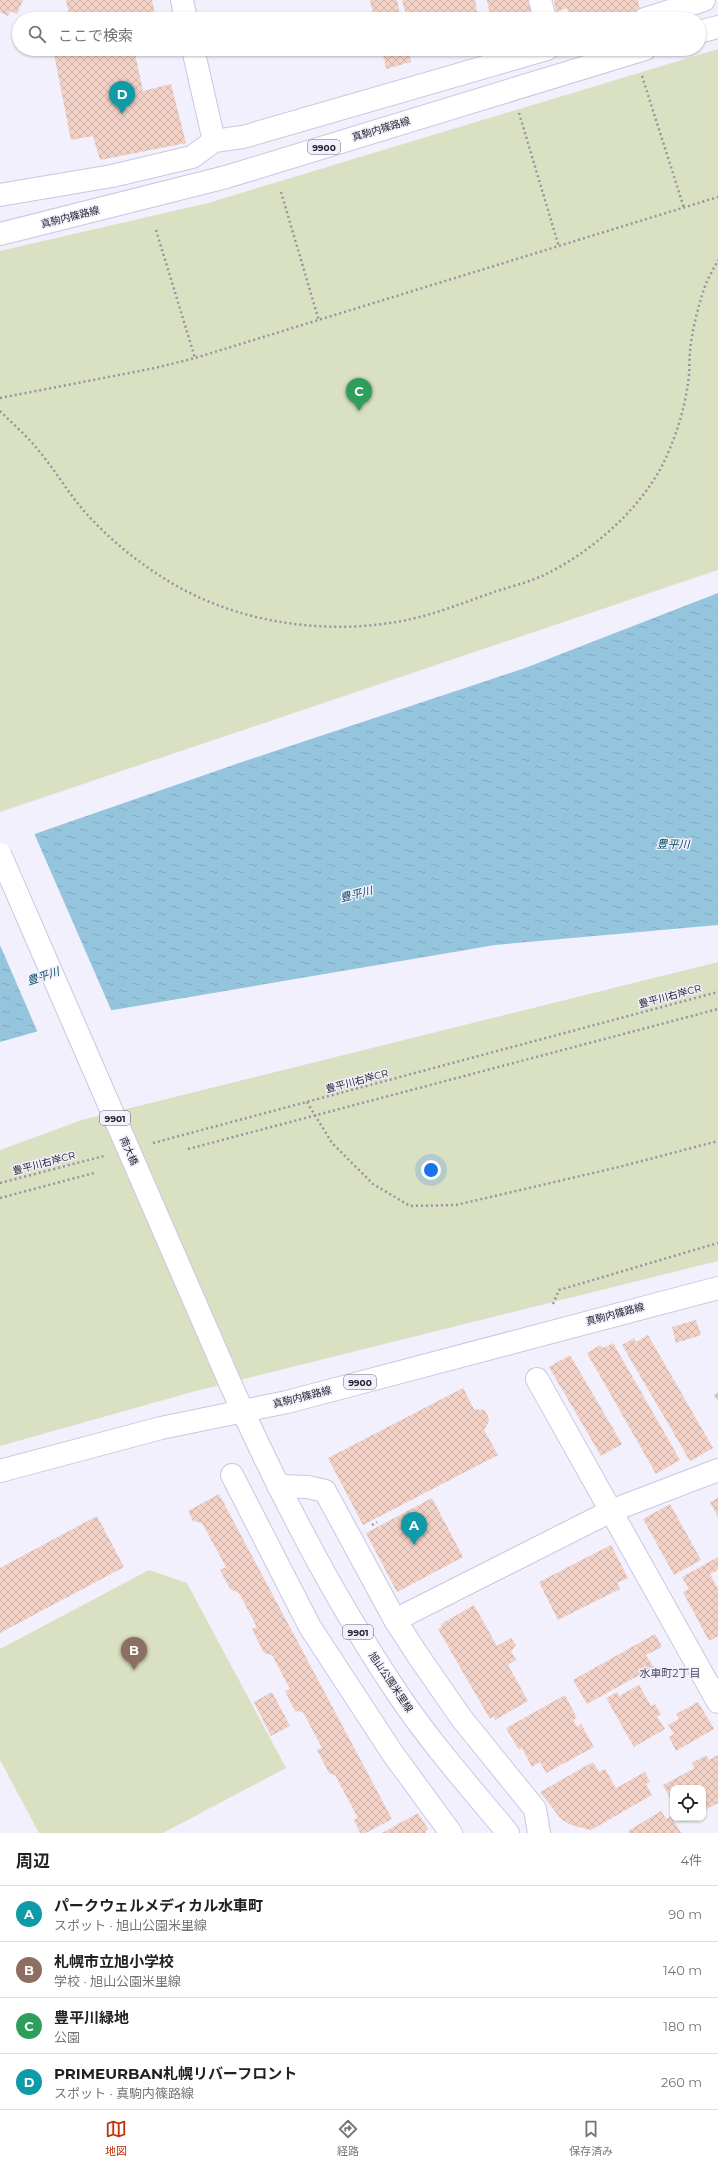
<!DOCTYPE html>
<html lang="ja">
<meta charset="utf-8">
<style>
:root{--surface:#fff;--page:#f2f2f2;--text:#202124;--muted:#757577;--line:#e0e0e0;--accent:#be3507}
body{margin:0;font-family:Montserrat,"Noto Sans JP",sans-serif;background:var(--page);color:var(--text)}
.controls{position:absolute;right:12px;bottom:12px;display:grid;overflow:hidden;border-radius:8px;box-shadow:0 1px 3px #0004}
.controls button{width:36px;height:36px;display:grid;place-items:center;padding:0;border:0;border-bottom:1px solid var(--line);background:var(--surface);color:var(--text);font:20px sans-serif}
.you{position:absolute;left:431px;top:1170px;width:14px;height:14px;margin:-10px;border:3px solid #fff;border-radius:50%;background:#1a73e8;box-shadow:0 0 0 6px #1a73e833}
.badge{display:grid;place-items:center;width:26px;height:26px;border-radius:50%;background:var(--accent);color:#fff;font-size:13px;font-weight:700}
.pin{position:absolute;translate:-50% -33px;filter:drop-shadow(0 1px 2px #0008)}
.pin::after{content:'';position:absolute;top:21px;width:14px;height:12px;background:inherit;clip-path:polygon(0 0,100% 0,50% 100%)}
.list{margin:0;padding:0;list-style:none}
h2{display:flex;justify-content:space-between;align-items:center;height:52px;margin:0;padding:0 16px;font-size:17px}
h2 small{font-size:13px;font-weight:400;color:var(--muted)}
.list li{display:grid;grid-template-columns:26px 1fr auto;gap:12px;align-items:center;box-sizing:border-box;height:56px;padding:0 16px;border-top:1px solid var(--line)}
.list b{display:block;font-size:15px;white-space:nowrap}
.list p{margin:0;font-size:13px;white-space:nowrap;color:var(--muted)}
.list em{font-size:13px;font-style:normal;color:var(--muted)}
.icon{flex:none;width:22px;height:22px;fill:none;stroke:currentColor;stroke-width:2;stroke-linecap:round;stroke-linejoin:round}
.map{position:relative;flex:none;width:718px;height:1833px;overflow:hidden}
.search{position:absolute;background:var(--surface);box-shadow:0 1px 3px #0004;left:12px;right:12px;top:12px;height:44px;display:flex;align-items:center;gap:10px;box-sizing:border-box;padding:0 14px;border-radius:22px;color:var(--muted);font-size:15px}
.sheet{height:276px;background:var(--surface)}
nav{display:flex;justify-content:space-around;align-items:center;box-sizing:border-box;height:56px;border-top:1px solid var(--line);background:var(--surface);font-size:11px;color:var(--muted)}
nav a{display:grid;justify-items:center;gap:2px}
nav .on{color:var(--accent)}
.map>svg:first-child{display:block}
.park{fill:#dae1c3}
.water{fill:url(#water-ripples)}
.pier{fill:#f1f0fc}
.building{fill:url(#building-cross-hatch)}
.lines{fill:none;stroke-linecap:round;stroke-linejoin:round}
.street-casing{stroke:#cac6e4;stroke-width:24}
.secondary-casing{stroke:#cac6e4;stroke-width:24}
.primary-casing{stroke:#cac6e4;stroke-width:24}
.path{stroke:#9694a0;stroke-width:2.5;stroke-dasharray:2 3;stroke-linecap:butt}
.street{stroke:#fff;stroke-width:22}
.secondary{stroke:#fff;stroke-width:22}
.primary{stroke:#fff;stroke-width:22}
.primary-bridge-casing{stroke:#cac6e4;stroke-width:24;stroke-linecap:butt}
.primary-bridge{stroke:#fff;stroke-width:22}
.labels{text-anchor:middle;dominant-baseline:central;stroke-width:3;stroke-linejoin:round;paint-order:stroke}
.shield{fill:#f1f0fc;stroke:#5f5e69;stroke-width:1}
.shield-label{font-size:9px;font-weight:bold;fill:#211f2a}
.street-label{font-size:10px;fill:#211f2a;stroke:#f1f0fc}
.water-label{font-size:11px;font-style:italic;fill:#044961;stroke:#f1f0fc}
.neighbourhood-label{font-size:11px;fill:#4d4a62;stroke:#f1f0fc}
</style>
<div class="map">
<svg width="718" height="1833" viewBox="0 0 718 1833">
<defs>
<pattern id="water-ripples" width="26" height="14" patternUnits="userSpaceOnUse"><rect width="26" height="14" fill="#94c5dd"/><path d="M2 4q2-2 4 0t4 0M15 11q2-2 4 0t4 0" fill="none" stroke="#7fa9be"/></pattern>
<pattern id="building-cross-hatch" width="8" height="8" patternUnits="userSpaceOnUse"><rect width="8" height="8" fill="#f2d1c6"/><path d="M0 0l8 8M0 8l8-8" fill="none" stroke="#cfb3aa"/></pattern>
</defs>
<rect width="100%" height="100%" fill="#f1f0fc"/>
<!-- park -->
<g class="park">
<path d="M718,49V570L0,812V251L208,203Z"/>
<path d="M718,962V1261L192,1392L0,1446V1150L82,1120Z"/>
<path d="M149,1570L187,1583L286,1768L163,1833H39L0,1760V1649Z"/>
</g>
<!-- water -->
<path class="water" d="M718,593V925L495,945L113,1010L0,1042V846L242,762L525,668Z"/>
<!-- pier -->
<path class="pier" d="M34,833L112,1012L38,1033L0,945V844Z"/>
<!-- building -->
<g class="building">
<path d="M0,0H23L17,14L10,11L8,16L0,12Z"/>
<path d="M66,0H152L156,19H70Z"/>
<path d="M370,0H397L401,19H374Z"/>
<path d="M402,0H475L478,16L466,19H407Z"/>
<path d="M487,0H531L535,19H491Z"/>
<path d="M554,0H638L640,11L611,19H604L599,12L570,19L567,8L556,12Z"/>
<path d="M53,49H134L143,91L171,84L186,143L100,160L93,136L71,140Z"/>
<path d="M382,49H408L411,62L386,69Z"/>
<path d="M696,1320L701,1335L676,1343L672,1327Z"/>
<path d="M648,1335L713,1448L690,1461L622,1345L634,1338L636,1342Z"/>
<path d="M613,1343L680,1460L656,1474L587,1353L600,1345L603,1348Z"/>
<path d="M570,1355L622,1444L601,1456L549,1367Z"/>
<path d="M463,1388L474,1409L484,1410L488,1416L489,1421L484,1430L498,1455L363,1525L328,1458Z"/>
<path d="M718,1392V1402L714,1395Z"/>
<path d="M219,1494L392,1819L366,1833H360L354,1820L358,1818L335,1775L329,1773L317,1750L322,1748L303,1712L295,1711L285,1691L290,1689L272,1655L264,1653L252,1629L257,1627L239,1593L230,1589L220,1570L226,1567L202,1523L193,1521L188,1511Z"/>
<path d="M432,1498L463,1557L397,1592L366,1533Z"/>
<path d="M718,1498V1517L710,1502Z"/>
<path d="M670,1504L701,1560L674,1575L643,1519Z"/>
<path d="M97,1516L124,1567L0,1633V1568Z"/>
<path d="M611,1545L628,1578L617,1583L620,1589L558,1620L539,1582Z"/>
<path d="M718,1557V1570L710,1574L718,1589V1636L709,1641L683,1592L689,1589L682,1577Z"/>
<path d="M474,1605L497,1646L511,1638L516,1645L511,1651L516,1660L508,1665L528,1701L495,1720L494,1716L490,1719L438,1629L442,1626L441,1624Z"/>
<path d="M655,1634L662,1647L646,1655L654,1667L587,1704L573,1680Z"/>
<path d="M639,1685L651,1706L655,1704L661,1714L657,1717L665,1729L634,1747L606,1698L617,1692L619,1696Z"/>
<path d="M272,1692L290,1726L271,1736L254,1702Z"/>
<path d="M565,1695L577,1718L573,1720L577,1727L581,1724L594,1747L546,1773L540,1762L532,1767L522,1748L519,1750L506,1728Z"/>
<path d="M698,1702L714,1729L676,1751L669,1737L674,1734L668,1725L679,1719L676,1714Z"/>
<path d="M706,1755L709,1760L718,1755V1803L703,1811V1788H673V1804L663,1785L695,1768L692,1763Z"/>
<path d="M593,1762L599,1772L605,1769L616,1788L645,1772L650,1782L646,1784L652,1795L591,1830L571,1825L561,1819L540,1792Z"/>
<path d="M661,1811L666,1819L671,1816L681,1833H629L628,1831Z"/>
<path d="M418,1813L428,1829L425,1831L426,1833H382Z"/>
<path d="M681,1818H690L683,1822Z"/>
</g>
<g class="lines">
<!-- street casing -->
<g class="street-casing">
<g id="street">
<path d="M540,0L545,19"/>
<path d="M645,19L704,0"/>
<path d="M0,195L112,176L192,157L214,141L243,137L547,49"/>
<path d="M537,1379L718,1702"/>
<path d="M232,1475L310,1627L393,1754L451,1833"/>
<path d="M278,1486L308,1487L325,1491L395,1620L417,1654L462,1719L535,1809L539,1833"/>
<path d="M395,1620L611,1511L718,1470"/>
</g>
</g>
<!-- secondary casing -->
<g class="secondary-casing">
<g id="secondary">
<path d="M182,0L186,19"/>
<path d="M193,49L214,141"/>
</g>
</g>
<!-- primary casing -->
<g class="primary-casing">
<g id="primary">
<path d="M699,32L718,27"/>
<path d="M0,234L226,177L645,49"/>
<path d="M230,1383C278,1490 331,1594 396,1691C429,1741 470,1787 508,1833"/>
<path d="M0,1471L161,1428L287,1402L718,1288"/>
</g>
</g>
<!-- path -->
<g class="path">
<path d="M642,76L684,208"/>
<path d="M519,113L559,247"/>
<path d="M281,192L319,321"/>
<path d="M156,230L195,358"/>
<path d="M0,398L155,368L195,358L718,197"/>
<path d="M0,411C13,424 28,437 39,451C56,471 68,493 85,512C107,537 135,560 162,577C231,622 322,636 402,621C433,615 463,603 494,592C509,587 526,583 542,576C589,554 639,511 663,464C675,439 685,409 688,382C690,372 689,361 690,351C692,331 697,311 703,292C706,281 713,270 718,260"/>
<path d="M307,1102L332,1143L373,1184L410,1206L456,1205L619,1167L718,1141"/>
<path d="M153,1143L718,992"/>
<path d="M188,1149L718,1009"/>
<path d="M0,1183L104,1156"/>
<path d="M0,1198L94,1173"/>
<path d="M553,1304L559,1290L718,1243"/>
<path d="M372,1525L377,1522"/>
</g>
<!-- street -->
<use href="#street" class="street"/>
<!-- secondary -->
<use href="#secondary" class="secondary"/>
<!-- primary -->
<use href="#primary" class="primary"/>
<!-- primary-bridge casing -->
<g class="primary-bridge-casing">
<path id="primary-bridge" d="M0,854L230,1383"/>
</g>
<!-- primary-bridge -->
<use href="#primary-bridge" class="primary-bridge"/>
</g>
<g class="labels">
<!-- shield labels -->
<g class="shield">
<rect x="308" y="140" width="32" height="14" rx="3"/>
<rect x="100" y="1111" width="30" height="14" rx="3"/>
<rect x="344" y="1375" width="32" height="14" rx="3"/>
<rect x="343" y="1625" width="30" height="14" rx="3"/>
</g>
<g class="shield-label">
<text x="324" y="147">9900</text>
<text x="115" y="1118">9901</text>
<text x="360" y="1382">9900</text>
<text x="358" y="1632">9901</text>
</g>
<!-- street labels -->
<g class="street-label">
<text transform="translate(381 129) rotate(-17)">真駒内篠路線</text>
<text transform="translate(70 217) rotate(-14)">真駒内篠路線</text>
<text transform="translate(670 996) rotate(-15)">豊平川右岸CR</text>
<text transform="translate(357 1081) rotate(-15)">豊平川右岸CR</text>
<text transform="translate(129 1151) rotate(66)">南大橋</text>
<text transform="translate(44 1163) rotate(-15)">豊平川右岸CR</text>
<text transform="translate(615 1314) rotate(-15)">真駒内篠路線</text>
<text transform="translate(302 1397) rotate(-14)">真駒内篠路線</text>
<text transform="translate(391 1682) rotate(56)">旭山公園米里線</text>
</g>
<!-- water labels -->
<g class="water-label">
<text transform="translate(673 844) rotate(1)">豊平川</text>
<text transform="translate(356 894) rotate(-14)">豊平川</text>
<text transform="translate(43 976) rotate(-18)">豊平川</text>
</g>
<!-- neighbourhood labels -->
<g class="neighbourhood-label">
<text x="670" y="1673">水車町2丁目</text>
</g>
</g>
</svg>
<div class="controls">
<button><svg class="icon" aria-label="locate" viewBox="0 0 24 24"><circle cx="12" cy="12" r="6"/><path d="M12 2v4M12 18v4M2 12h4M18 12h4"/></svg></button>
</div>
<div class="you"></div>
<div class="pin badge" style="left:414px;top:1545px;background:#0f9aa8">A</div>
<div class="pin badge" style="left:134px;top:1670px;background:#8d6e63">B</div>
<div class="pin badge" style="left:359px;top:411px;background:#2e9e5b">C</div>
<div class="pin badge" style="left:122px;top:114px;background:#0f9aa8">D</div>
<div class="search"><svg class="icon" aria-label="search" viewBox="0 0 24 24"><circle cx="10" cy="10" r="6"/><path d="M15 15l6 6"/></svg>ここで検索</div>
</div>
<section class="sheet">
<h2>周辺<small>4件</small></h2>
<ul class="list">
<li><span class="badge" style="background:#0f9aa8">A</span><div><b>パークウェルメディカル水車町</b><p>スポット · 旭山公園米里線</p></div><em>90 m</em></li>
<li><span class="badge" style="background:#8d6e63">B</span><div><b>札幌市立旭小学校</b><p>学校 · 旭山公園米里線</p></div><em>140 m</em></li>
<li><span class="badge" style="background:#2e9e5b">C</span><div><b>豊平川緑地</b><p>公園</p></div><em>180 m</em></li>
<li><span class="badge" style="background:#0f9aa8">D</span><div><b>PRIMEURBAN札幌リバーフロント</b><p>スポット · 真駒内篠路線</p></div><em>260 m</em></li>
</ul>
</section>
<nav>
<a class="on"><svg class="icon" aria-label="map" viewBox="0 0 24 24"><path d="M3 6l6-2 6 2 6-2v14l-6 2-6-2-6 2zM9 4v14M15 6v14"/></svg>地図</a>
<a><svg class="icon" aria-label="directions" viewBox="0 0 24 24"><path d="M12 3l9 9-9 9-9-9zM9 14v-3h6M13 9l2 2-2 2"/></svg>経路</a>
<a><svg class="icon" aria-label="saved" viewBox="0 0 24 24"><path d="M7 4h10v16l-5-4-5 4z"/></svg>保存済み</a>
</nav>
